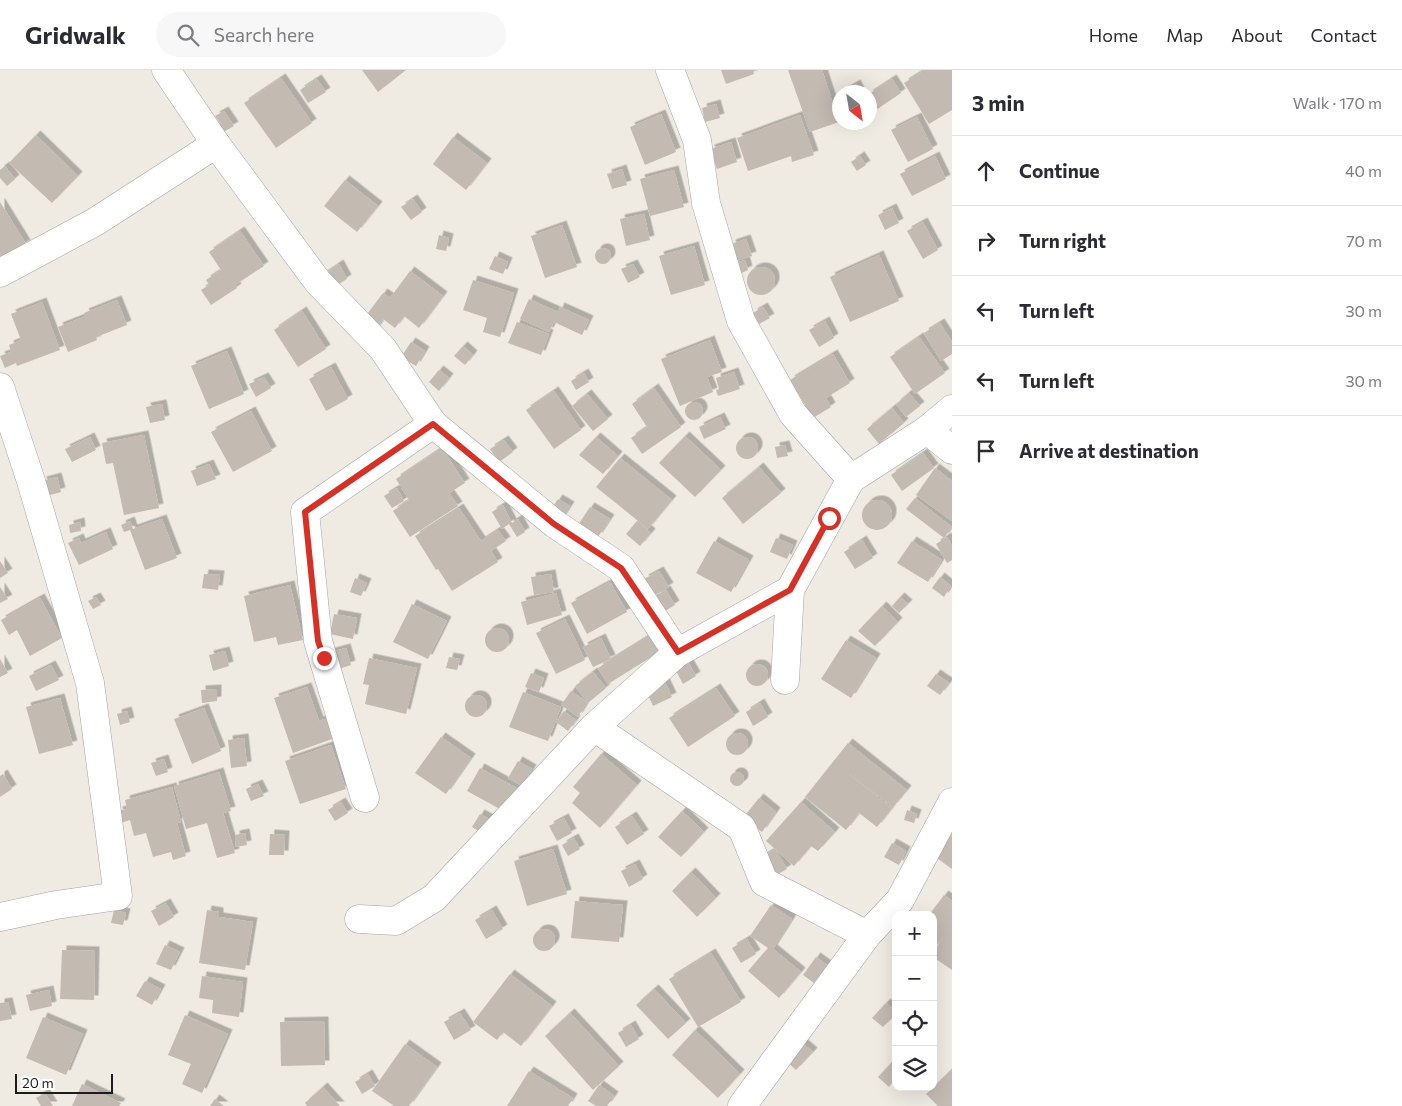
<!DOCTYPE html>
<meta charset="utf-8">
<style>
:root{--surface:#fff;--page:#f7f7f7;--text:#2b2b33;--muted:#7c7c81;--line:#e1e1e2}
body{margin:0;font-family:Commissioner,sans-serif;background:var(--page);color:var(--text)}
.controls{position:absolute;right:15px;bottom:15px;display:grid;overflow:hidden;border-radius:10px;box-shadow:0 5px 20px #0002}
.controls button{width:45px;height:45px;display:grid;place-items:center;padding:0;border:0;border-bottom:1px solid var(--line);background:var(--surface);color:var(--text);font:25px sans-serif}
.compass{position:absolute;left:832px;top:15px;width:45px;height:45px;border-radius:50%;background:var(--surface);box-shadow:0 5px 20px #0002;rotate:149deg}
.scale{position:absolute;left:15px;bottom:12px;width:98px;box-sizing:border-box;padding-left:5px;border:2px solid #1d1d1d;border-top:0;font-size:14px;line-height:18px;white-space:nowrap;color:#1d1d1d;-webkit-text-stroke:4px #fff;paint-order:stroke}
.stop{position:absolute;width:15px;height:15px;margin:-11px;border:4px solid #d93025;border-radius:50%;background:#fff}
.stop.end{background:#d93025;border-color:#fff;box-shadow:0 1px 5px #0008}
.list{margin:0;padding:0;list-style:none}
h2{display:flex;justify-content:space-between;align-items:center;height:65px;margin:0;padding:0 20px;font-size:21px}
h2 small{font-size:16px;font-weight:400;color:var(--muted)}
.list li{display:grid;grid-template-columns:32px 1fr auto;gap:15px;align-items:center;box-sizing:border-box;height:70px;padding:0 20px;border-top:1px solid var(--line)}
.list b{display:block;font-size:19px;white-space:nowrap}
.list em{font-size:16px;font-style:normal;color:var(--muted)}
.icon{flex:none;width:28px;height:28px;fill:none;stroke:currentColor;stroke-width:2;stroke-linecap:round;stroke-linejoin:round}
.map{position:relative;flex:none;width:952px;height:1036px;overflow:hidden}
header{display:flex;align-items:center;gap:30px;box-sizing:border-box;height:70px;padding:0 25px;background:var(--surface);border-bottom:1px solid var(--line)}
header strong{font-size:24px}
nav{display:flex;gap:28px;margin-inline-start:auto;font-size:18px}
.search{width:350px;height:45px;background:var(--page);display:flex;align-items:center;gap:12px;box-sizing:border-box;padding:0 18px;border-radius:28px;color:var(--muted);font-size:19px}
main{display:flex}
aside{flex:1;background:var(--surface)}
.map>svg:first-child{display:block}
.building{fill:#c3bab2;filter:url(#shadow)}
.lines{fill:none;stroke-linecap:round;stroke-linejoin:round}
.minor-casing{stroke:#a4a4a4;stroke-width:29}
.minor{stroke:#fff;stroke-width:28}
.route{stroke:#d93025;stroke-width:6}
</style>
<header>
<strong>Gridwalk</strong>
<div class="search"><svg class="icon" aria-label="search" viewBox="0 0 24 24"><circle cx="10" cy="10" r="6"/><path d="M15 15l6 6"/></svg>Search here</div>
<nav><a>Home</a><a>Map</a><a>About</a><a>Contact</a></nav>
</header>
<main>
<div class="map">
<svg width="952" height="1036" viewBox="0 0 952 1036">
<defs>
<filter id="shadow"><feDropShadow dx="4.5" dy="-4.5" stdDeviation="0" flood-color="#0004"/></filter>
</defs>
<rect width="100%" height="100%" fill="#efebe3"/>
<!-- building -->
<g class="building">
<path d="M362,0H406L378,22Z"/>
<path d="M721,0H753L754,4L726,14Z"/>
<path d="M788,0H822L839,52L810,62Z"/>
<path d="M925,0H952V40L929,54L904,13Z"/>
<path d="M281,8L312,53L276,78L244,33Z"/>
<path d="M317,9L326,22L308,33L300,20Z"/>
<path d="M892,9L901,23L876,40L869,30V24Z"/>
<path d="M856,14L860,22H842Z"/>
<path d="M716,34L720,48L705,52L702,38Z"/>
<path d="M224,41L234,56L220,64L215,56L220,53L215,46Z"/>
<path d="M661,44L676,82L645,95L630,57Z"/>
<path d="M800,45L814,85L792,92L791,86L748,101L737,68Z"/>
<path d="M917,47L933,79L908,92L891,60Z"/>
<path d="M36,65L78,106L52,133L9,93Z"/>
<path d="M453,67L487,93L466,120L433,94Z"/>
<path d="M731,72L737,92L717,99L710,79Z"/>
<path d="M860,86L866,95L857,101L851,92Z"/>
<path d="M935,86L946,109L912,126L900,104Z"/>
<path d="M5,96L15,109L7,116L0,108V100Z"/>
<path d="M622,99L627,115L612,119L607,104Z"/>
<path d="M674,100L684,137L650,146L640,109Z"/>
<path d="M345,110L378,136L357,162L324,136Z"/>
<path d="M413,129L422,142L411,150L401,137Z"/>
<path d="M0,132L26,174L0,190Z"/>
<path d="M892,138L899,153L885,160L878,145Z"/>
<path d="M644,144L650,170L626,176L620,149Z"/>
<path d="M923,152L938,180L923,189L907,161Z"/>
<path d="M562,155L577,197L545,208L531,166Z"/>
<path d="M240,161L264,196L235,215L237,218L211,235L201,220L209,215L206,210L221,200L209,182Z"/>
<path d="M439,165L449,168L446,181L436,179Z"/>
<path d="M746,169L752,186L736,191L731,174Z"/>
<path d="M694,176L705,215L671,225L659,186Z"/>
<circle cx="603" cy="186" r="8"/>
<path d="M879,185L899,231L850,252L830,207Z"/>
<path d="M495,186L508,192L503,204L489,199Z"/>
<path d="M745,190L748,200L737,205L733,194Z"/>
<path d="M339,194L347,209L331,219L323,205Z"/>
<path d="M633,194L640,207L628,213L621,199Z"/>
<circle cx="761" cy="211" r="14"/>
<path d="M410,201L443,226L419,258L404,246L395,258L383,249L375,261L362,251L383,223L390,228Z"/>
<path d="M473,210L514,223L500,267L483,262L487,248L463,240Z"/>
<path d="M529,229L558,242L560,237L589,250L582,265L554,252L549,262L520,249Z"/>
<path d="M117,230L127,255L96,267L97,270L68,282L58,257L86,246L84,243Z"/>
<path d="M42,232L60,280L17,296L16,293L5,298L0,286L11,282L9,275L21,270L11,244Z"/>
<path d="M763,237L770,248L759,254L753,243Z"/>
<path d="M302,241L326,279L298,297L274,260Z"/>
<path d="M825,251L834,268L819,277L809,260Z"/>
<path d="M517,252L549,264L541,285L508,273Z"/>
<path d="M940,253L952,272V284L941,291L924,263Z"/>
<path d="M919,267L945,303L915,324L890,287Z"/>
<path d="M710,270L722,302L707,307L713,322L680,336L661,289Z"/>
<path d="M411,272L425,281L416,296L401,287Z"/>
<path d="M463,276L473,285L465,295L454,286Z"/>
<path d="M227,281L244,324L209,339L191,296Z"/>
<path d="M833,284L850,313L826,328L831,337L813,348L790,310Z"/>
<path d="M331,297L348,329L326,341L309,309Z"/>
<path d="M439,300L449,308L439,321L429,312Z"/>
<path d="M734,302L740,319L718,326L716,320L719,319L716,308Z"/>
<path d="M584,303L589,312L576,320L571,311Z"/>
<path d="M264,307L271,318L256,327L249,314Z"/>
<path d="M654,318L681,357L642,384L631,368L647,357L632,334Z"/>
<path d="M554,321L581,360L554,379L526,340Z"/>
<path d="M909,323L920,336L906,347L896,334Z"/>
<path d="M587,324L608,349L593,361L572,336Z"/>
<circle cx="694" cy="341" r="9"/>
<path d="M162,334L165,350L150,353L146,337Z"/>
<path d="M892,338L904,353L879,374L867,359Z"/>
<path d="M251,341L272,381L233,402L211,362Z"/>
<path d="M720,347L726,359L704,369L699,357Z"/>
<path d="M144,365L159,438L124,445L113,393L106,394L102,373Z"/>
<path d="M685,366L721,400L695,427L659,393Z"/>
<path d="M90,367L96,380L72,392L65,379Z"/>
<path d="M596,367L618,386L603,404L579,385Z"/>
<circle cx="747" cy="378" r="11"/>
<path d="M504,370L513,382L499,392L490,379Z"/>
<path d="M785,375L788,386L777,388L775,377Z"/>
<path d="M442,378L465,413L449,423L458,436L410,467L393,441L409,430L396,409Z"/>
<path d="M923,383L934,398L902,421L891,405Z"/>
<path d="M620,388L672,430L648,459L596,417Z"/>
<path d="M209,394L216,409L197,416L191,401Z"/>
<path d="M759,397L781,423L743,454L722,428Z"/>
<path d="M935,398L952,411V451L916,425Z"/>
<path d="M57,407L61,422L46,426L42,411Z"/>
<path d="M397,418L404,431L392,438L384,426Z"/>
<path d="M915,428L952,457L944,468L906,439Z"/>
<path d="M558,429L570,436L561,450L549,443Z"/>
<circle cx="877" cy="445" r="15"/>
<path d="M503,435L512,453L518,449L525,462L517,467L509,454L502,459L492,442Z"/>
<path d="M590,437L610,449L598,467L578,455Z"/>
<path d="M459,438L481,471L498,460L506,471L491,481L498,492L452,521L438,499L436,500L415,466Z"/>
<path d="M162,449L177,488L145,500L130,460L124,462L121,455L130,451L133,459Z"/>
<path d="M637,451L651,463L640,476L626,464Z"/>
<path d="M80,452L81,461L70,463L69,455Z"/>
<path d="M106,462L113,479L79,495L68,473L79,468L81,473Z"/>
<path d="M947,467L952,476V490L947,493L936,474Z"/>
<path d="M776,468L793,475L787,489L770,482Z"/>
<path d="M862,470L873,488L855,499L844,482Z"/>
<path d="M714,471L749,490L731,522L696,503Z"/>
<path d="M912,471L942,490L928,512L897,493Z"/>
<path d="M0,491L8,503L0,508Z"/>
<path d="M659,501L669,517L654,526L644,509Z"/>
<path d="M204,504L220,505L218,520L202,518Z"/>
<path d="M551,504L554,522L534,525L531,507Z"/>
<path d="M940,507L951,516L944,527L932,518Z"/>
<path d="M355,508L367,513L361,526L350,522Z"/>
<path d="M610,512L627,542L587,564L571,533Z"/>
<path d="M290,515L303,570L278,575L276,567L254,572L244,526Z"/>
<path d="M0,517L8,529L0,533Z"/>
<path d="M666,520L675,535L665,541L656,525Z"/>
<path d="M556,523L562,545L527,555L521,532Z"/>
<path d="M96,527L101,535L93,539L88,531Z"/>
<path d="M900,527L908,534L899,543L892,536Z"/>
<path d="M40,528L62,568L30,586L17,560L9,565L1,550Z"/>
<path d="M412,534L447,551L428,589L393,572Z"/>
<path d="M882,536L898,552L875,576L858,561Z"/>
<path d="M334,544L357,548L353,569L330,564Z"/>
<path d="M565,549L585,590L556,604L536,563Z"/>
<circle cx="497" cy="570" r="12"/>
<path d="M651,565L661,581L608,614L598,598Z"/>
<path d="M601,568L611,589L593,597L583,577Z"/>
<path d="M846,570L876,588L851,628L821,609Z"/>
<path d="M346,578L351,595L332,601L327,583Z"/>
<path d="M225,581L229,596L213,601L209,585Z"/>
<path d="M449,587L460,589L457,600L446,598Z"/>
<path d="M369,588L417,598L406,644L365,634L369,615L363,614Z"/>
<path d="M0,589L8,603L0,607Z"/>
<path d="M688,592L696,606L683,614L675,599Z"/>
<circle cx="757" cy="605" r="11"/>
<path d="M51,595L59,610L36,621L29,606Z"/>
<path d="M593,602L606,618L588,633L575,616Z"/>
<path d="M531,603L544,608L539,622L525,617Z"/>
<path d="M936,604L949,613L940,625L927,616Z"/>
<path d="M664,610L672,627L653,636L645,618Z"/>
<path d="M307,617L319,651L328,648L335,668L293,683L274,628Z"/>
<path d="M716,618L735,646L688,677L669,648Z"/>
<path d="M217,619V631L202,633L201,620Z"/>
<path d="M571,621L587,632L578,647L561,635Z"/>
<path d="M523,622L561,637L548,671L509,657Z"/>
<circle cx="476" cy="636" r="11"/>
<path d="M60,628L73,675L39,684L26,637Z"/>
<path d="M760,633L768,647L753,656L746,642Z"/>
<path d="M204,638L221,681L192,694L174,649Z"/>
<path d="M127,641L130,652L120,655L117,644Z"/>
<path d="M564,641L576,650L568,661L556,652Z"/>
<circle cx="737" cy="674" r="11"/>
<path d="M441,667L471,688L446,724L415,703Z"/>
<path d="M244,668L247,696L231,698L228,670Z"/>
<path d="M848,673L907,720L893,737L851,705H850L892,738L877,757L859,743L846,760L805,727Z"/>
<path d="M331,675L346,719L300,734L285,691Z"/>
<path d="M601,684L637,715L600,758L572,733L580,723L573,717Z"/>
<path d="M164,689L168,702L156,706L151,693Z"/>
<path d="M518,691L532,699L522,716L508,708Z"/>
<path d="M480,698L522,721L509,744L467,721Z"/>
<circle cx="737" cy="709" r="7"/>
<path d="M219,702L231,741L223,743L235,783L217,788L207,753L186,759L174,716Z"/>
<path d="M3,704L12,719L0,727V706Z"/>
<path d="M258,714L264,726L251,731L246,719Z"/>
<path d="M172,717L181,752L177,753L186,786L173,790L171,782L153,787L146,763L134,766L130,750L121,753L118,741L127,739L125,730Z"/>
<path d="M759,728L776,742L762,762L743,748Z"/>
<path d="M341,732L348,743L335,751L328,740Z"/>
<path d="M801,732L835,762L818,781L811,776L794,796L766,771Z"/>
<path d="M907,740L917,744L914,753L904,750Z"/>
<path d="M682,741L704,762L681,787L658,767Z"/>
<path d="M480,744L493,751L485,765L472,757Z"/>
<path d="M632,746L644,764L627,775L615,757Z"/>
<path d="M564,748L572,763L557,771L549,756Z"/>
<path d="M245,763L247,775L236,777L235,765Z"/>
<path d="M270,764L285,765L284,785H269Z"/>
<path d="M950,765L952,766V799L934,786Z"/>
<path d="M574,768L580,779L568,786L562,775Z"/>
<path d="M892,773L906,781L899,795L884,787Z"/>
<path d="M553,779L567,824L527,836L514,791Z"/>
<path d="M775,779L787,799L773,807L761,788Z"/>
<path d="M635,794L643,809L629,817L621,801Z"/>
<path d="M691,802L716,828L697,847L672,821Z"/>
<path d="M944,825L952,831V900L933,887V882L945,865L933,880V845H929Z"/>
<path d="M575,831L623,835L619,872L571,868Z"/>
<path d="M166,833L174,847L159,856L151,841Z"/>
<path d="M771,835L792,849L773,879L801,902L779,928L748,901L768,878L750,866Z"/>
<path d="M114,840L126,843L123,855L111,853Z"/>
<path d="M207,840L219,842V847L253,852L245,900L199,893Z"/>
<path d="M492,840L503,859L486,869L475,850Z"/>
<circle cx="544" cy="870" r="11"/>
<path d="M747,869L756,884L741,893L732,878Z"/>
<path d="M165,875L180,882L171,900L156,894Z"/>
<path d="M62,880L95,881L94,930L60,929Z"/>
<path d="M711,883L741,932L698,957L669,909Z"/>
<path d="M816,887L827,895L814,913L803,905Z"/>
<path d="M510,904L552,936L521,976L503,962L497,970L473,952Z"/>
<path d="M202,906L243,912L239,947L212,943L213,930L199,928Z"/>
<path d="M145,911L161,919L152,935L136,926Z"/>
<path d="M654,919L686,953L668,969L636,935Z"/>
<path d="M49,920L52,936L30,941L26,925Z"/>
<path d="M8,932L12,949L0,951V933Z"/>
<path d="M886,933L896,942V944L883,957L872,948Z"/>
<path d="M460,943L471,960L454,970L444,952Z"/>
<path d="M570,943L619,996L593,1020L545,966Z"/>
<path d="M185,945L228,964L202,1023L182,1014L191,994L168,985Z"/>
<path d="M43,947L83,964L66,1005L26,988Z"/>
<path d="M324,951L325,995L281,996L280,952Z"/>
<path d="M631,955L639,969L626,977L618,963Z"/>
<path d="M695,960L740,1004L718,1028L672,985Z"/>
<path d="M800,971L813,982L796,1000L784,989Z"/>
<path d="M405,974L437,997L409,1036H394L372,1021Z"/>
<path d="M892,992L896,996V1009L889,1017L878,1007Z"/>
<path d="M952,999V1036H938L926,1024Z"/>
<path d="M529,1001L573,1028L568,1036H507Z"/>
<path d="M368,1004L375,1016L362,1024L355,1012Z"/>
<path d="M82,1014L121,1033L119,1036H72Z"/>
<path d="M599,1015L614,1026L607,1036H596L588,1031Z"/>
<path d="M323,1017L340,1036H307L305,1033Z"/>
<path d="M45,1023L53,1036H41L36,1028Z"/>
<path d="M215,1029L224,1036H210Z"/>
</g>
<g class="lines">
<!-- minor casing -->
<g class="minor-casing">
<g id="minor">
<path d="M166,0L216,74L318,212L383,279L433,354L555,454L621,498L677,583"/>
<path d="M670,0L697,70L706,133L741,251L793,344L851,409"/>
<path d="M0,203L95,152L216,74"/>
<path d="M0,317L31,411L90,613L118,826L56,835L0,847"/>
<path d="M927,360L952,380"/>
<path d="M785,610L790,520L851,409L927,360L952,339"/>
<path d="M594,657L742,758L764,812L867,865"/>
<path d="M365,728L318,571L305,442L433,354"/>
<path d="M359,849L396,851L434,828L594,657L677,583L790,520"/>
<path d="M742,1036L867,865L900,830L952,732"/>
</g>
</g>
<!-- minor -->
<use href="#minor" class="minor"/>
</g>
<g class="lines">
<!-- route -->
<path class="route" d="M324,588L318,571L305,442L433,354L554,454L621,498L678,582L790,520L829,448"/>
</g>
</svg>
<div class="controls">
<button>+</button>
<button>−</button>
<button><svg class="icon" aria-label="locate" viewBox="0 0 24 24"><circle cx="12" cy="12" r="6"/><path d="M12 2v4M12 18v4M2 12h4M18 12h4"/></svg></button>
<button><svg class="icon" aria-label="layers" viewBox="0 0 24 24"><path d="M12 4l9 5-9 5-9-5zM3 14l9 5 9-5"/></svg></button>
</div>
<svg class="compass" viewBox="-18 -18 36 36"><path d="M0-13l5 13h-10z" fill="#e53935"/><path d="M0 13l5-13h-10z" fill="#7c7c81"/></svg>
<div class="scale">20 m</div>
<div class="stop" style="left:829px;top:448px"></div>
<div class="stop end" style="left:324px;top:588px"></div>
</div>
<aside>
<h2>3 min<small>Walk · 170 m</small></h2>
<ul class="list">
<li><svg class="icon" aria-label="ahead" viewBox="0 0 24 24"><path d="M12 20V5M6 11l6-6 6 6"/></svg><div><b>Continue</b></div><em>40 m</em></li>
<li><svg class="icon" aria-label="right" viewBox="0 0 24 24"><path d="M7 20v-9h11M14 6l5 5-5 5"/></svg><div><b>Turn right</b></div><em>70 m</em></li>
<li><svg class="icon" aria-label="left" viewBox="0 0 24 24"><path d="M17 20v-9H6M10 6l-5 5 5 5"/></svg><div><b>Turn left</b></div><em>30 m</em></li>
<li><svg class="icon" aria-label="left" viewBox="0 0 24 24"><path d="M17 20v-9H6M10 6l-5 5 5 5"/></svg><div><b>Turn left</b></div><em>30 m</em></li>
<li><svg class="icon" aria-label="arrive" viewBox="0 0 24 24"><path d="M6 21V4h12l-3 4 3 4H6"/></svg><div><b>Arrive at destination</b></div></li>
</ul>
</aside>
</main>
